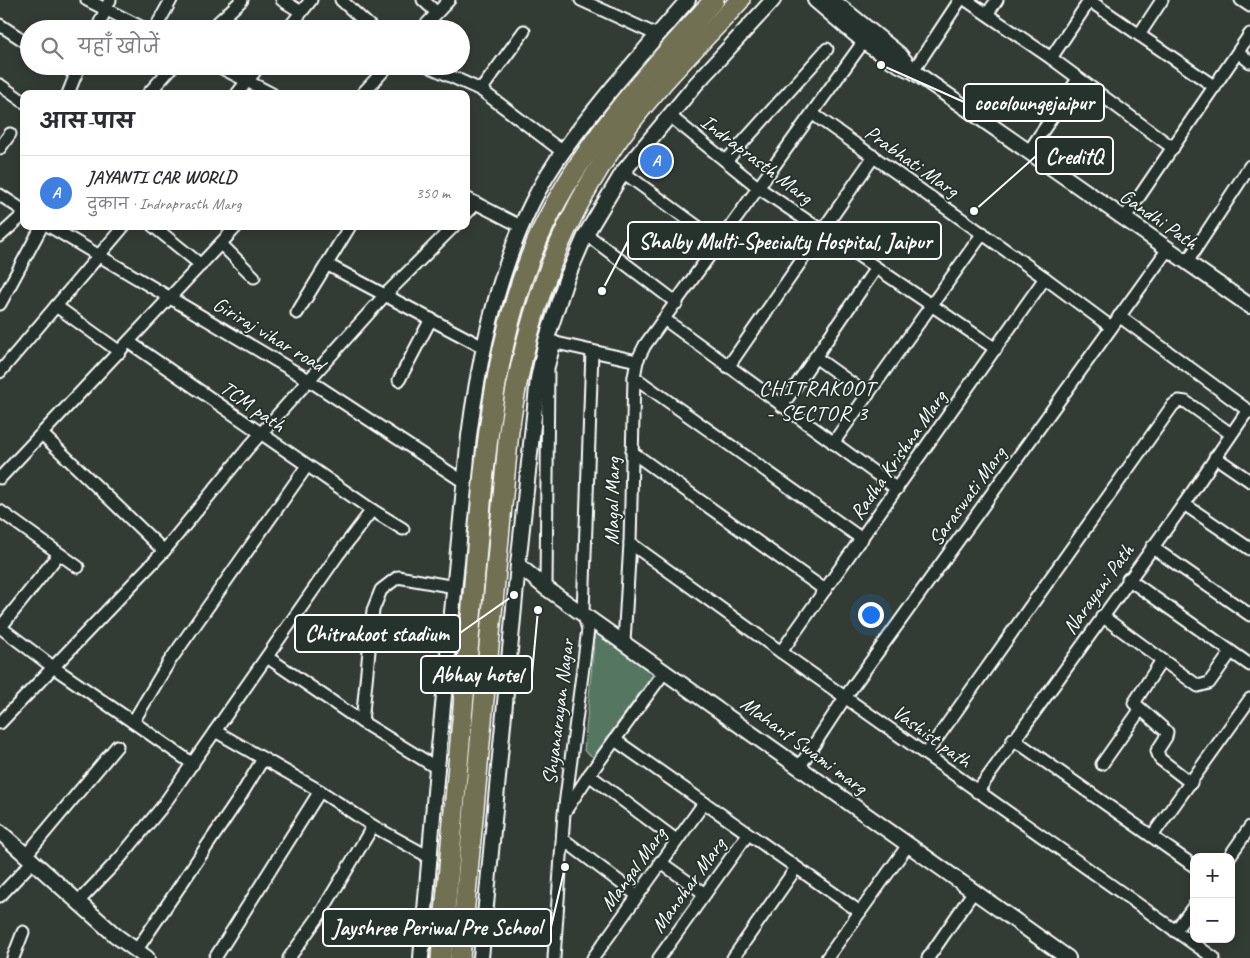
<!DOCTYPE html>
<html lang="hi">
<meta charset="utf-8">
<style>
:root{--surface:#fff;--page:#f7f7f7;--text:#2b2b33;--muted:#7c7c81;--line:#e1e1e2;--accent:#111827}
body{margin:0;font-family:Caveat,"Playpen Sans Deva",sans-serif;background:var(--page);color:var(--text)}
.controls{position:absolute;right:15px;bottom:15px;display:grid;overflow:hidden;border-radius:10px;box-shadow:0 2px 12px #0003}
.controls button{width:45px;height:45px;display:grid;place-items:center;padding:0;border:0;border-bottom:1px solid var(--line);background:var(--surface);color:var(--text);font:25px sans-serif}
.you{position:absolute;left:870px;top:614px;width:18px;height:18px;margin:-12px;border:4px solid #fff;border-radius:50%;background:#1a73e8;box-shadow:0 0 0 8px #1a73e833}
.badge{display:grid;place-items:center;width:32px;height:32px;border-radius:50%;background:var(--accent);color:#fff;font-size:16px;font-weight:700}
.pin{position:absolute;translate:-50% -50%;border:2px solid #fff;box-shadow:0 1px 5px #0006}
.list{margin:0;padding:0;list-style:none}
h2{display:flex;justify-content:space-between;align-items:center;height:65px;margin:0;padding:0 20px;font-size:21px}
h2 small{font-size:16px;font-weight:400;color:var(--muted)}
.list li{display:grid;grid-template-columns:32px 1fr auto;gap:15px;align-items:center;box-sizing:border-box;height:75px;padding:0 20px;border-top:1px solid var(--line)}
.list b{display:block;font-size:19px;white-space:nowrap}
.list p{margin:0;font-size:16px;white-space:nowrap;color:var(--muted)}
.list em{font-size:16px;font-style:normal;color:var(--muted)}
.icon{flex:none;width:28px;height:28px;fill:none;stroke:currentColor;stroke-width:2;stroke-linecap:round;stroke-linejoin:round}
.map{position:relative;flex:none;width:1250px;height:958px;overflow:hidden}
.search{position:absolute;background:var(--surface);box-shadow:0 2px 12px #0003;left:20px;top:20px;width:450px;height:55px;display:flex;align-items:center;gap:12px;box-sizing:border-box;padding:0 18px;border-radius:28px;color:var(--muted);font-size:19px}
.panel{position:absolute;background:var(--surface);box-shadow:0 2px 12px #0003;left:20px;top:90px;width:450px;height:140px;border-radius:10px}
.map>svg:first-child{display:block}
.green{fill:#547660;stroke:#aabab0}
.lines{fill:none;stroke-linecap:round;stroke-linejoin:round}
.minor-casing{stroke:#fff;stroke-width:15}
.tertiary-casing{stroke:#fff;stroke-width:18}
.trunk-casing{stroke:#fff;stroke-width:22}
.minor{stroke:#26332d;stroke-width:11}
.tertiary{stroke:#26332d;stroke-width:14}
.trunk{stroke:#716f52;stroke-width:19}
.labels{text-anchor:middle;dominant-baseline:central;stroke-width:4;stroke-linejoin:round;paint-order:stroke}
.street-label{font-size:21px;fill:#fff;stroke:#26332d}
.neighbourhood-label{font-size:22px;letter-spacing:1px;fill:#fff;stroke:#26332d}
.leader{fill:none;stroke:#fff;stroke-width:2}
.callout-dot{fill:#fff;stroke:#26332d;stroke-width:2}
.callout{fill:#26332d;stroke:#fff;stroke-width:2}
.callout-label{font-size:22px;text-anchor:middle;font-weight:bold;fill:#fff}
</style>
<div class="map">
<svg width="1250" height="958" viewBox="0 0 1250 958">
<rect width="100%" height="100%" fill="#333c34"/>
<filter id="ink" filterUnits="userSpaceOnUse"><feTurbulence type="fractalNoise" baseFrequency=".02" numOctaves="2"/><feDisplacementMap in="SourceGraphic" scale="10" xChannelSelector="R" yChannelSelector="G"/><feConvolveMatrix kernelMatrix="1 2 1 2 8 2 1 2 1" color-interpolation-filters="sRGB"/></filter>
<g filter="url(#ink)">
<!-- green -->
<path class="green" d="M595,633L644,661L653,674L593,757L584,751Z"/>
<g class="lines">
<!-- minor casing -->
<g class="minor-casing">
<g id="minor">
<path d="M87,0L145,29"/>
<path d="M282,0L301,12"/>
<path d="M341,0L373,29"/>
<path d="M423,0L436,12"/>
<path d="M581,0L657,35"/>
<path d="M966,0L1051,58L1173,148"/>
<path d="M1241,0L1250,6"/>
<path d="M1090,1L1215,87"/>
<path d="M987,14L997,0"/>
<path d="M0,25L29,44"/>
<path d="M97,29L110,0"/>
<path d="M155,29L171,0"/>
<path d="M211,29L242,0"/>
<path d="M288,29L311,0"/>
<path d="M422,29L449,0"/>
<path d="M1139,35L1162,0"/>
<path d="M1238,52L1250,62"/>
<path d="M1051,58L1090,0"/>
<path d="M63,66L76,74"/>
<path d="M218,66L272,94"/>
<path d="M428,66L481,90L563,152"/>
<path d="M913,71L960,0"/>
<path d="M0,85L24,102"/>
<path d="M481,90L524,31"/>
<path d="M68,94L79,66"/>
<path d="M148,94L173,66"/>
<path d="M237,94L259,66"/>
<path d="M362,94L388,66"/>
<path d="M813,114L1045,278L1111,327"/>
<path d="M670,116L759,188L996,349"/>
<path d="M0,148L10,134"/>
<path d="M1029,151L1078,79"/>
<path d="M726,161L827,49"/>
<path d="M623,172L720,243"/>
<path d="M0,195L24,211"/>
<path d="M466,198L522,227"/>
<path d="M466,214L476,203"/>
<path d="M1124,219L1250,34"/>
<path d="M49,226L307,379L464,482"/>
<path d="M153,226L201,265"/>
<path d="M586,234L677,303"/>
<path d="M0,236L24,214"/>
<path d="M221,244L254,277"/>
<path d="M1187,262L1250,166"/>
<path d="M328,265L483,347"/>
<path d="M0,304L42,226"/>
<path d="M56,306L120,352"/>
<path d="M297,313L350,226"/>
<path d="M1119,316L1250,412"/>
<path d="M664,319L897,489"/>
<path d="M547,341L637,361"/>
<path d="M815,357L868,395"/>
<path d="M728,367L874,156"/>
<path d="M0,372L124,226"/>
<path d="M634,377L862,539"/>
<path d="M399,380L431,319"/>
<path d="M782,406L876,268"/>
<path d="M42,434L164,551"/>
<path d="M833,443L983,233"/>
<path d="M632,452L825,590"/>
<path d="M1215,457L1250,481"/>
<path d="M0,478L237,226"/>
<path d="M1184,504L1250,549"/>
<path d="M372,510L403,529"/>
<path d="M0,511L78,567"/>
<path d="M630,543L781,652L1214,958"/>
<path d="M1152,547L1250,615"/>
<path d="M1128,579L1250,665"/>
<path d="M546,588L548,368L555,342"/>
<path d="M1102,616L1198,686L1209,683L1231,652"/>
<path d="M0,627L53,667L133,722L169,662L307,466"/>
<path d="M0,628L59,554"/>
<path d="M624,642L630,543L634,377L637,361L645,345L864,41"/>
<path d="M781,652L1045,278"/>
<path d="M267,657L362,722L437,768"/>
<path d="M1162,660L1134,703L1167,732L1166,737L1157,751L1160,759L1191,783"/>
<path d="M133,722L193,764"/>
<path d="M362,722L373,610L381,590L398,577L455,587"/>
<path d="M0,723L164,551L248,448L385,295L454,226"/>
<path d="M215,731L320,791L373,826L431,858"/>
<path d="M1013,739L1194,866"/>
<path d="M615,740L860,912"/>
<path d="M926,754L1173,405L1179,401L1186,402L1231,434"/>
<path d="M1102,764L1140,710"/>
<path d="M800,766L846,696L1168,249"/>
<path d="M589,775L676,840"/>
<path d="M977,792L1184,504L1248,410"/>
<path d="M566,810L589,775L665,671"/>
<path d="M1152,836L1250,699"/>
<path d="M564,840L637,895"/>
<path d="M26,855L117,746"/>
<path d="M1229,857L1250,827"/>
<path d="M660,862L705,894"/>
<path d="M0,896L33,861"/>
<path d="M78,902L120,858L162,807L337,556L372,510L129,342"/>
<path d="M1175,931L1194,906"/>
<path d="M136,951L238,800L263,759"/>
<path d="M13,958L23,932"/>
<path d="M215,958L320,791"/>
<path d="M289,958L319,916L373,826"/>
<path d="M554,958L564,813L588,629L583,613L592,351"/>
<path d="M593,958L704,803"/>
<path d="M659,958L748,834"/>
<path d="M733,958L796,868"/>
<path d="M827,958L908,845"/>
<path d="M928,958L974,891"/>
</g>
</g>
<!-- tertiary casing -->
<g class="tertiary-casing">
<g id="tertiary">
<path d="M815,0C845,25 874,54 910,70"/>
<path d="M832,0L899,54L913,71L1250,306"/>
<path d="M518,565L546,588L1068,958"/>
<path d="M0,832L115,935L147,958"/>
<path d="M421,958L437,768L469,436C479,358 497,274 532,203C553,160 584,123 614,86C639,57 663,28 688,0"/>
<path d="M481,958L518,565L538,379L546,341L566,280L586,234L623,172L695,85L773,0"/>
</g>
</g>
<!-- trunk casing -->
<g class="trunk-casing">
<g id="trunk">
<path d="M441,958C453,833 462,708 474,583C485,459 492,324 551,212C593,132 654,66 714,0"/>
<path d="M460,958L509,431C528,298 571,188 660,86C686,56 714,29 740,0"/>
</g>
</g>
<!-- minor -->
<use href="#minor" class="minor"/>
<!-- tertiary -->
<use href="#tertiary" class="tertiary"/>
<!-- trunk -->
<use href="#trunk" class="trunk"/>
</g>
</g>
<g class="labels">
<!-- street labels -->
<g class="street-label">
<text transform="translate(757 159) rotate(37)">Indraprasth Marg</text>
<text transform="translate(912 161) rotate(35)">Prabhati Marg</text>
<text transform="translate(1159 219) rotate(35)">Gandhi Path</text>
<text transform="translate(269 334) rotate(31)">Giriraj vihar road</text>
<text transform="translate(253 406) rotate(35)">TCM path</text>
<text transform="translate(898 455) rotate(-55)">Radha Krishna Marg</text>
<text transform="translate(967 496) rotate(-54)">Saraswati Marg</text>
<text transform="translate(612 501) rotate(-89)">Magal Marg</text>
<text transform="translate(1098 589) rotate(-54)">Narayani Path</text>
<text transform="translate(558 712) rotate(-83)">Shyanarayan Nagar</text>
<text transform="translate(932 736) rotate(36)">Vashist path</text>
<text transform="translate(804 745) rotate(36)">Mahant Swami marg</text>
<text transform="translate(633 869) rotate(-54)">Mangal Marg</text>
<text transform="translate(688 885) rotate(-54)">Manohar Marg</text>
</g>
<!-- neighbourhood labels -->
<g class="neighbourhood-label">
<text x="817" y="388">CHITRAKOOT<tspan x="817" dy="25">- SECTOR 3</tspan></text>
</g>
</g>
<!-- callouts -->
<path class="leader" d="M881 65L964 102M974 211L1036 156M602 291L628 241M514 595L460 633M538 610L532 674M565 867L551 927"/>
<g class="callout-dot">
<circle cx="881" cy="65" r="5"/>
<circle cx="974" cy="211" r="5"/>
<circle cx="602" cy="291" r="5"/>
<circle cx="514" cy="595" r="5"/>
<circle cx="538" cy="610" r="5"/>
<circle cx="565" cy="867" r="5"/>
</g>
<g class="callout">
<rect x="964" y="84" width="140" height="37" rx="5"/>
<rect x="1036" y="137" width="77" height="37" rx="5"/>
<rect x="628" y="222" width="313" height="37" rx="5"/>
<rect x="295" y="615" width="165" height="37" rx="5"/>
<rect x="421" y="656" width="111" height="37" rx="5"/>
<rect x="323" y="909" width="228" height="37" rx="5"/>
</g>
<g class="callout-label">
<text x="1034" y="110">cocoloungejaipur</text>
<text x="1074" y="164">CreditQ</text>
<text x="785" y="249">Shalby Multi-Specialty Hospital, Jaipur</text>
<text x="377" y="641">Chitrakoot stadium</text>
<text x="477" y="682">Abhay hotel</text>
<text x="437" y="935">Jayshree Periwal Pre School</text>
</g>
</svg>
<div class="controls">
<button>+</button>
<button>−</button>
</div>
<div class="you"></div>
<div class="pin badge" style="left:656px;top:161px;background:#3f7fe0">A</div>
<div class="search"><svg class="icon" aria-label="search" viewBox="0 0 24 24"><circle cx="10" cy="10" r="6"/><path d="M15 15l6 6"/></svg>यहाँ खोजें</div>
<section class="panel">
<h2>आस-पास<small></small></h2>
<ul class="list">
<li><span class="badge" style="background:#3f7fe0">A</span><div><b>JAYANTI CAR WORLD</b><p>दुकान · Indraprasth Marg</p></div><em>350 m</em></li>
</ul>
</section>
</div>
